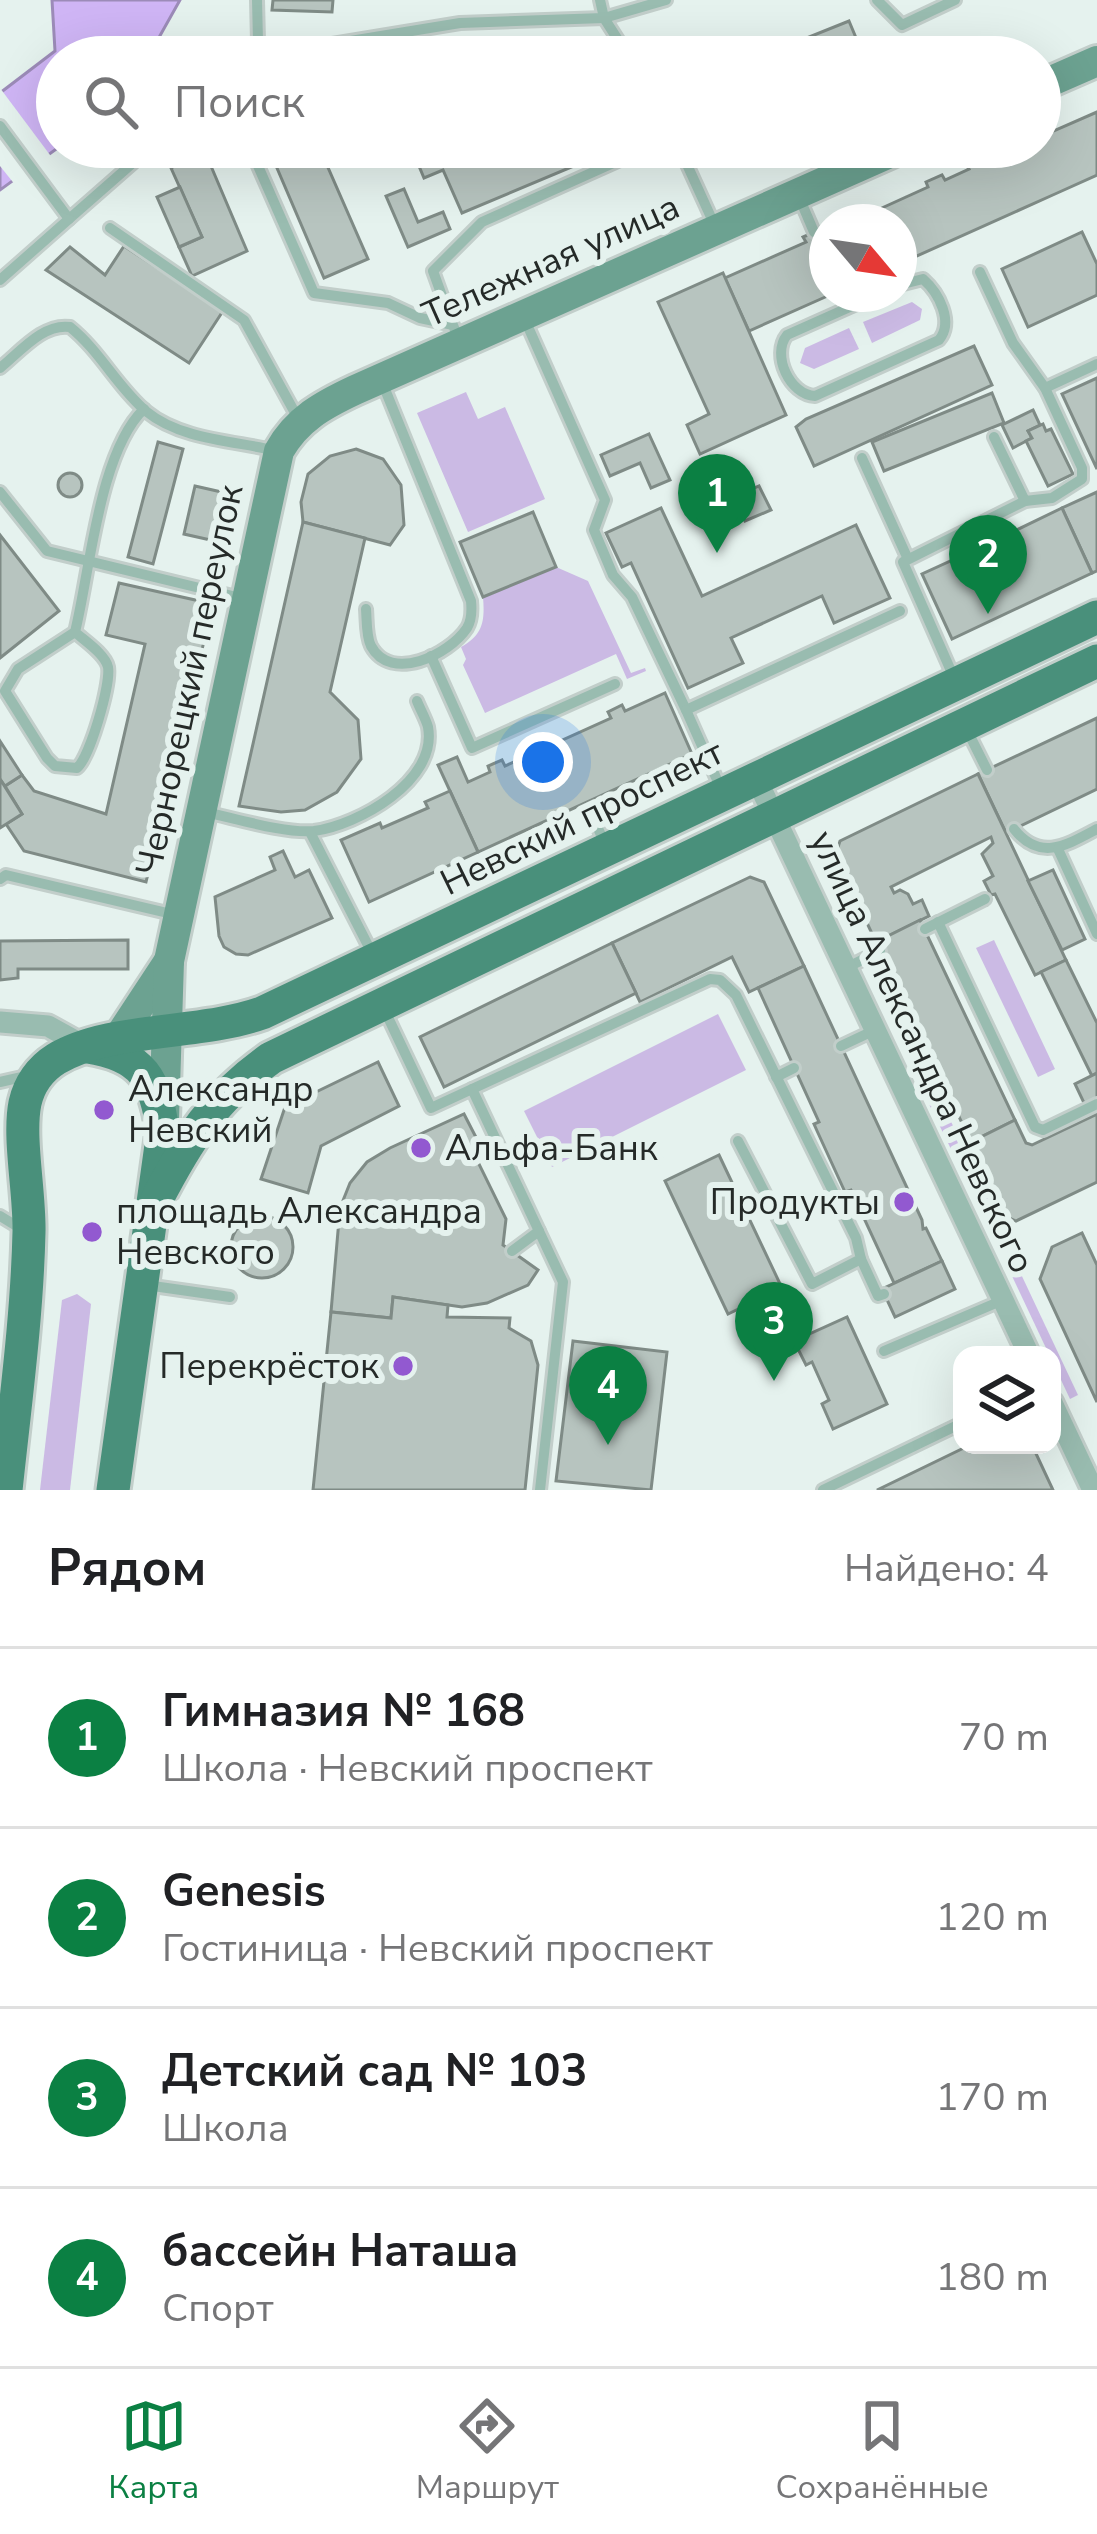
<!DOCTYPE html>
<html lang="ru">
<meta charset="utf-8">
<style>
:root{--surface:#fff;--page:#f6f6f6;--text:#202124;--muted:#757577;--line:#e0e0e0;--accent:#0b8043}
body{margin:0;font-family:"Nunito Sans",sans-serif;background:var(--page);color:var(--text)}
.controls{position:absolute;right:36px;bottom:36px;display:grid;overflow:hidden;border-radius:24px;box-shadow:0 12px 48px #0002}
.controls button{width:108px;height:108px;display:grid;place-items:center;padding:0;border:0;border-bottom:3px solid var(--line);background:var(--surface);color:var(--text);font:60px sans-serif}
.compass{position:absolute;left:809px;top:204px;width:108px;height:108px;border-radius:50%;background:var(--surface);box-shadow:0 12px 48px #0002;rotate:119deg}
.you{position:absolute;left:543px;top:762px;width:42px;height:42px;margin:-30px;border:9px solid #fff;border-radius:50%;background:#1a73e8;box-shadow:0 0 0 18px #1a73e833}
.badge{display:grid;place-items:center;width:78px;height:78px;border-radius:50%;background:var(--accent);color:#fff;font-size:39px;font-weight:700}
.pin{position:absolute;translate:-50% -99px;filter:drop-shadow(0 3px 6px #0008)}
.pin::after{content:'';position:absolute;top:63px;width:42px;height:36px;background:inherit;clip-path:polygon(0 0,100% 0,50% 100%)}
.list{margin:0;padding:0;list-style:none}
h2{display:flex;justify-content:space-between;align-items:center;height:156px;margin:0;padding:0 48px;font-size:51px}
h2 small{font-size:39px;font-weight:400;color:var(--muted)}
.list li{display:grid;grid-template-columns:78px 1fr auto;gap:36px;align-items:center;box-sizing:border-box;height:180px;padding:0 48px;border-top:3px solid var(--line)}
.list b{display:block;font-size:45px;white-space:nowrap}
.list p{margin:0;font-size:39px;white-space:nowrap;color:var(--muted)}
.list em{font-size:39px;font-style:normal;color:var(--muted)}
.icon{flex:none;width:66px;height:66px;fill:none;stroke:currentColor;stroke-width:2;stroke-linecap:round;stroke-linejoin:round}
.map{position:relative;flex:none;width:1097px;height:1490px;overflow:hidden}
.search{position:absolute;background:var(--surface);box-shadow:0 12px 48px #0002;left:36px;right:36px;top:36px;height:132px;display:flex;align-items:center;gap:30px;box-sizing:border-box;padding:0 42px;border-radius:66px;color:var(--muted);font-size:45px}
.sheet{height:876px;background:var(--surface)}
nav{display:flex;justify-content:space-around;align-items:center;box-sizing:border-box;height:168px;border-top:3px solid var(--line);background:var(--surface);font-size:33px;color:var(--muted)}
nav a{display:grid;justify-items:center;gap:6px}
nav .on{color:var(--accent)}
.map>svg:first-child{display:block}
.green{fill:#cbbae4}
.water{fill:#cfb5f5;stroke:#9c8bb8;stroke-width:3}
.pier{fill:#e5f2ee}
.building{fill:#b7c4bf;stroke:#7f8b86;stroke-width:3}
.lines{fill:none;stroke-linecap:round;stroke-linejoin:round}
.lane-casing{stroke:#c2ceca;stroke-width:16}
.street-casing{stroke:#c2ceca;stroke-width:27}
.secondary-casing{stroke:#c2ceca;stroke-width:36}
.primary-casing{stroke:#c2ceca;stroke-width:39}
.lane{stroke:#99bcb0;stroke-width:10}
.street{stroke:#99bcb0;stroke-width:21}
.secondary{stroke:#6ca291;stroke-width:30}
.primary{stroke:#49907b;stroke-width:33}
.poi-dot{fill:#9259d0;stroke:#e5f2ee;stroke-width:4.5}
.labels{text-anchor:middle;dominant-baseline:central;stroke-width:12;stroke-linejoin:round;paint-order:stroke}
.street-label{font-size:36px;fill:#252a28;stroke:#e5f2ee}
.poi-label{font-size:36px;fill:#252a28;stroke:#e5f2ee;text-anchor:start}
</style>
<div class="map">
<svg width="1097" height="1490" viewBox="0 0 1097 1490">
<rect width="100%" height="100%" fill="#e5f2ee"/>
<!-- green -->
<g class="green">
<path d="M912,302L922,309L920,320L872,343L863,322Z"/>
<path d="M849,328L859,349L814,369L800,363L805,348Z"/>
<path d="M466,392L478,419L505,407L545,499L468,532L417,413Z"/>
<path d="M556,567L588,581L631,673L645,668L646,671L627,679L616,654L485,713L463,665L466,659L461,647C483,635 485,621 483,597Z"/>
<path d="M994,940L1055,1069L1038,1077L976,948Z"/>
<path d="M718,1014L746,1070L552,1167L524,1111Z"/>
<path d="M939,1097L999,1220L988,1225L928,1102Z"/>
<path d="M1020,1272L1078,1395L1070,1399L1012,1276Z"/>
<path d="M77,1294L91,1304L70,1490H40L62,1300Z"/>
</g>
<!-- water -->
<path class="water" d="M52,0H180L148,57H57L59,147L0,190V93L55,51Z"/>
<!-- pier -->
<path class="pier" d="M0,88L53,159L16,186L0,166Z"/>
<!-- building -->
<g class="building">
<path d="M273,0H333L332,12L272,10Z"/>
<path d="M849,21L864,57H759Z"/>
<path d="M1097,112V175L1055,194L899,264V222H851L928,187L926,182L942,175L945,180L969,169L966,164L984,156L986,161L1009,151L1008,147H1040V137Z"/>
<path d="M268,147H319L368,259L324,278Z"/>
<path d="M411,147H619L462,213L443,170L424,178Z"/>
<path d="M205,152L247,251L192,276L179,247L202,237L171,168Z"/>
<path d="M180,187L202,237L179,247L157,197Z"/>
<path d="M404,189L418,222L443,212L450,229L408,247L386,196Z"/>
<path d="M826,227L827,294H832L749,331L725,278L806,242L803,237Z"/>
<path d="M1082,232L1097,264V295L1028,327L1002,269Z"/>
<path d="M124,246L223,311L189,363L46,270L70,247L105,275Z"/>
<path d="M723,273L786,415L700,454L687,425L709,414L658,302Z"/>
<path d="M974,346L992,385L814,466L796,427L806,419Z"/>
<path d="M1097,378V469L1062,394Z"/>
<path d="M992,393L1004,423L884,471L872,442Z"/>
<path d="M1033,410L1040,425L1028,431L1032,438L1013,448L1002,425Z"/>
<path d="M1043,424L1046,431L1051,429L1073,474L1048,486L1026,441L1032,438L1028,431Z"/>
<path d="M649,434L670,480L651,488L640,463L610,476L601,455Z"/>
<path d="M158,442L183,449L153,564L128,557Z"/>
<path d="M356,449L383,459L401,485L404,525L390,545L303,522L301,502L308,474L330,456Z"/>
<circle cx="70" cy="485" r="12"/>
<path d="M195,486L239,496L228,544L184,534Z"/>
<path d="M759,486L771,510L745,521L734,497Z"/>
<path d="M1097,492V571L1092,573L1062,508Z"/>
<path d="M661,508L702,596L856,525L890,598L834,623L822,596L731,638L743,663L688,688L631,563L622,567L606,533Z"/>
<path d="M1062,508L1092,573L952,639L922,574L983,546L976,533L992,526L998,539Z"/>
<path d="M533,512L556,567L483,597L460,542Z"/>
<path d="M303,522L365,538L330,692L358,720L361,759L337,792L305,810L281,812L239,806Z"/>
<path d="M0,535L59,611L0,658Z"/>
<path d="M119,583L213,604L146,882L24,851L6,824L22,814L5,786L22,775L34,791L106,814L145,644L106,635Z"/>
<path d="M665,693L692,754L478,852L438,765L457,757L468,782L490,772L488,766L502,760L505,766L611,718L608,712L622,705L625,711Z"/>
<path d="M1097,718V789L1006,833L978,774Z"/>
<path d="M0,741L22,775L5,786L0,779Z"/>
<path d="M978,774L1066,960L1035,975L995,894L991,895L984,881L993,876L982,854L993,843L991,837L891,887L894,893L900,890L908,894L913,904L922,900L929,916L876,942L835,856L840,841Z"/>
<path d="M0,779L22,814L0,828Z"/>
<path d="M450,791L478,852L369,902L341,840L380,823L382,828L428,808L425,802Z"/>
<path d="M283,851L295,877L309,870L332,918L248,955L236,954L224,947L219,936L215,897L275,870L270,857Z"/>
<path d="M1053,870L1085,939L1062,950L1028,881Z"/>
<path d="M750,877L764,882L804,966L749,992L732,957L640,1002L612,943Z"/>
<path d="M920,920L1015,1120L971,1142L876,942Z"/>
<path d="M128,940V969H18V978L0,980V941Z"/>
<path d="M612,943L636,993L444,1087L420,1037Z"/>
<path d="M1066,960L1097,1023V1073L1092,1076L1041,972Z"/>
<path d="M804,966L922,1220L923,1229L926,1228L942,1261L894,1283L851,1190L845,1192L818,1133L814,1124L819,1122L758,988Z"/>
<path d="M378,1062L399,1106L321,1146L308,1193L261,1179L285,1107Z"/>
<path d="M1097,1073V1099L1085,1105L1075,1084Z"/>
<path d="M464,1114L483,1151L474,1154L506,1219L503,1245L538,1270L528,1285L487,1303L462,1307L393,1297L391,1318L331,1312L340,1208L350,1183L367,1162L390,1148Z"/>
<path d="M1097,1114V1182L1016,1221L1007,1217L971,1142L1015,1120L1026,1143L1032,1145Z"/>
<path d="M719,1155L782,1288L728,1314L665,1181Z"/>
<circle cx="262" cy="1247" r="31"/>
<path d="M1082,1233L1097,1265V1402L1040,1279L1052,1247Z"/>
<path d="M942,1261L955,1289L895,1317L882,1289Z"/>
<path d="M393,1297L448,1305L447,1317L510,1318L509,1328L531,1341L538,1365L525,1490H313L331,1312L391,1318Z"/>
<path d="M847,1317L887,1404L833,1429L822,1404L829,1400L812,1362L806,1365L794,1341Z"/>
<path d="M573,1341L667,1352L651,1490L556,1481Z"/>
<path d="M1032,1445L1053,1490H877L970,1445Z"/>
</g>
<g class="lines">
<!-- lane casing -->
<g class="lane-casing">
<g id="lane">
<path d="M257,0L258,41L264,57"/>
<path d="M600,0L604,18L629,57"/>
<path d="M877,0L902,25L955,0"/>
<path d="M278,57L308,48L460,23L604,18L666,0"/>
<path d="M0,126L69,219L151,147"/>
<path d="M679,147L715,226"/>
<path d="M251,150L314,293L388,303L420,318L453,325L458,338"/>
<path d="M799,197L814,232"/>
<path d="M110,228L244,320L300,422"/>
<path d="M0,280L69,219"/>
<path d="M879,294L787,335C771,355 790,395 815,396L939,340C954,322 939,293 923,279L899,285"/>
<path d="M446,307L433,271L482,222L649,147"/>
<path d="M525,320L605,500L594,530L613,575L632,597L686,710L900,611"/>
<path d="M0,368C20,352 43,323 70,327C100,351 118,388 147,412C180,439 233,441 273,450"/>
<path d="M1045,388L1097,364"/>
<path d="M994,437L1025,501"/>
<path d="M862,458L907,557"/>
<path d="M0,492L47,551L245,599"/>
<path d="M366,609C367,621 366,636 371,646C391,683 449,655 467,628C472,620 472,611 471,601L382,382"/>
<path d="M75,632C85,641 105,654 108,667C111,684 90,757 77,768L55,766L47,758L5,691L18,669L75,632C90,572 99,452 144,409"/>
<path d="M431,656L472,748L615,684"/>
<path d="M955,680L903,562L1025,501L1052,498L1082,479V468L1045,388L1013,343L980,272"/>
<path d="M686,710L722,791"/>
<path d="M967,730L987,770"/>
<path d="M205,812C234,818 286,834 314,831C358,825 438,781 428,727C426,719 420,709 417,701"/>
<path d="M591,813L606,846"/>
<path d="M1014,829C1040,862 1067,845 1097,829"/>
<path d="M310,832L374,957"/>
<path d="M1058,849L1097,934"/>
<path d="M0,879L6,875L176,915"/>
<path d="M938,922L1035,1127L1043,1130L1097,1104"/>
<path d="M925,929L985,899"/>
<path d="M846,968L880,951"/>
<path d="M385,1011L431,1108L710,979L720,980L736,995L856,1238L861,1259L812,1284L738,1141"/>
<path d="M841,1046L875,1030"/>
<path d="M776,1077L794,1068"/>
<path d="M0,1082L31,1075"/>
<path d="M472,1089L563,1282L540,1490"/>
<path d="M0,1216L23,1230"/>
<path d="M512,1251L539,1231"/>
<path d="M861,1259L878,1296L884,1294"/>
<path d="M146,1285L230,1297"/>
<path d="M884,1351L1003,1300"/>
<path d="M823,1490L962,1423"/>
</g>
</g>
<!-- street casing -->
<g class="street-casing">
<g id="street">
<path d="M756,778L1029,1355"/>
<path d="M0,1022L48,1026L86,1047"/>
<path d="M1052,1403L1093,1490"/>
</g>
</g>
<!-- secondary casing -->
<g class="secondary-casing">
<g id="secondary">
<path d="M1040,86L1097,61"/>
<path d="M117,1040L169,961"/>
<path d="M164,1119L169,961L279,451C297,419 323,405 355,390L903,147"/>
</g>
</g>
<!-- primary casing -->
<g class="primary-casing">
<g id="primary">
<path d="M88,1047C144,1056 155,1079 163,1131L113,1490"/>
<path d="M156,1201C188,1139 213,1099 271,1058L1097,661"/>
<path d="M6,1490C15,1405 27,1318 29,1232C30,1194 18,1137 25,1103C29,1085 40,1069 56,1059C109,1027 200,1035 262,1013L1097,617"/>
</g>
</g>
<!-- lane -->
<use href="#lane" class="lane"/>
<!-- street -->
<use href="#street" class="street"/>
<!-- secondary -->
<use href="#secondary" class="secondary"/>
<!-- primary -->
<use href="#primary" class="primary"/>
</g>
<!-- markers -->
<g class="poi-dot">
<circle cx="104" cy="1110" r="12"/>
<circle cx="421" cy="1148" r="12"/>
<circle cx="904" cy="1202" r="12"/>
<circle cx="92" cy="1232" r="12"/>
<circle cx="403" cy="1366" r="12"/>
</g>
<g class="labels">
<!-- street labels -->
<g class="street-label">
<text transform="translate(551 261) rotate(-24)">Тележная улица</text>
<text transform="translate(190 680) rotate(-78)">Чернорецкий переулок</text>
<text transform="translate(582 818) rotate(-26)">Невский проспект</text>
<text transform="translate(922 1052) rotate(65)">улица Александра Невского</text>
</g>
<!-- poi labels -->
<g class="poi-label">
<text x="128" y="1089">Александр<tspan x="128" dy="41">Невский</tspan></text>
<text x="445" y="1148">Альфа-Банк</text>
<text x="880" y="1202" text-anchor="end">Продукты</text>
<text x="116" y="1211">площадь Александра<tspan x="116" dy="41">Невского</tspan></text>
<text x="379" y="1366" text-anchor="end">Перекрёсток</text>
</g>
</g>
</svg>
<div class="controls">
<button><svg class="icon" aria-label="layers" viewBox="0 0 24 24"><path d="M12 4l9 5-9 5-9-5zM3 14l9 5 9-5"/></svg></button>
</div>
<svg class="compass" viewBox="-18 -18 36 36"><path d="M0-13l5 13h-10z" fill="#e53935"/><path d="M0 13l5-13h-10z" fill="#757577"/></svg>
<div class="you"></div>
<div class="pin badge" style="left:717px;top:553px">1</div>
<div class="pin badge" style="left:988px;top:614px">2</div>
<div class="pin badge" style="left:774px;top:1381px">3</div>
<div class="pin badge" style="left:608px;top:1445px">4</div>
<div class="search"><svg class="icon" aria-label="search" viewBox="0 0 24 24"><circle cx="10" cy="10" r="6"/><path d="M15 15l6 6"/></svg>Поиск</div>
</div>
<section class="sheet">
<h2>Рядом<small>Найдено: 4</small></h2>
<ul class="list">
<li><span class="badge">1</span><div><b>Гимназия № 168</b><p>Школа · Невский проспект</p></div><em>70 m</em></li>
<li><span class="badge">2</span><div><b>Genesis</b><p>Гостиница · Невский проспект</p></div><em>120 m</em></li>
<li><span class="badge">3</span><div><b>Детский сад № 103</b><p>Школа</p></div><em>170 m</em></li>
<li><span class="badge">4</span><div><b>бассейн Наташа</b><p>Спорт</p></div><em>180 m</em></li>
</ul>
</section>
<nav>
<a class="on"><svg class="icon" aria-label="map" viewBox="0 0 24 24"><path d="M3 6l6-2 6 2 6-2v14l-6 2-6-2-6 2zM9 4v14M15 6v14"/></svg>Карта</a>
<a><svg class="icon" aria-label="directions" viewBox="0 0 24 24"><path d="M12 3l9 9-9 9-9-9zM9 14v-3h6M13 9l2 2-2 2"/></svg>Маршрут</a>
<a><svg class="icon" aria-label="saved" viewBox="0 0 24 24"><path d="M7 4h10v16l-5-4-5 4z"/></svg>Сохранённые</a>
</nav>
